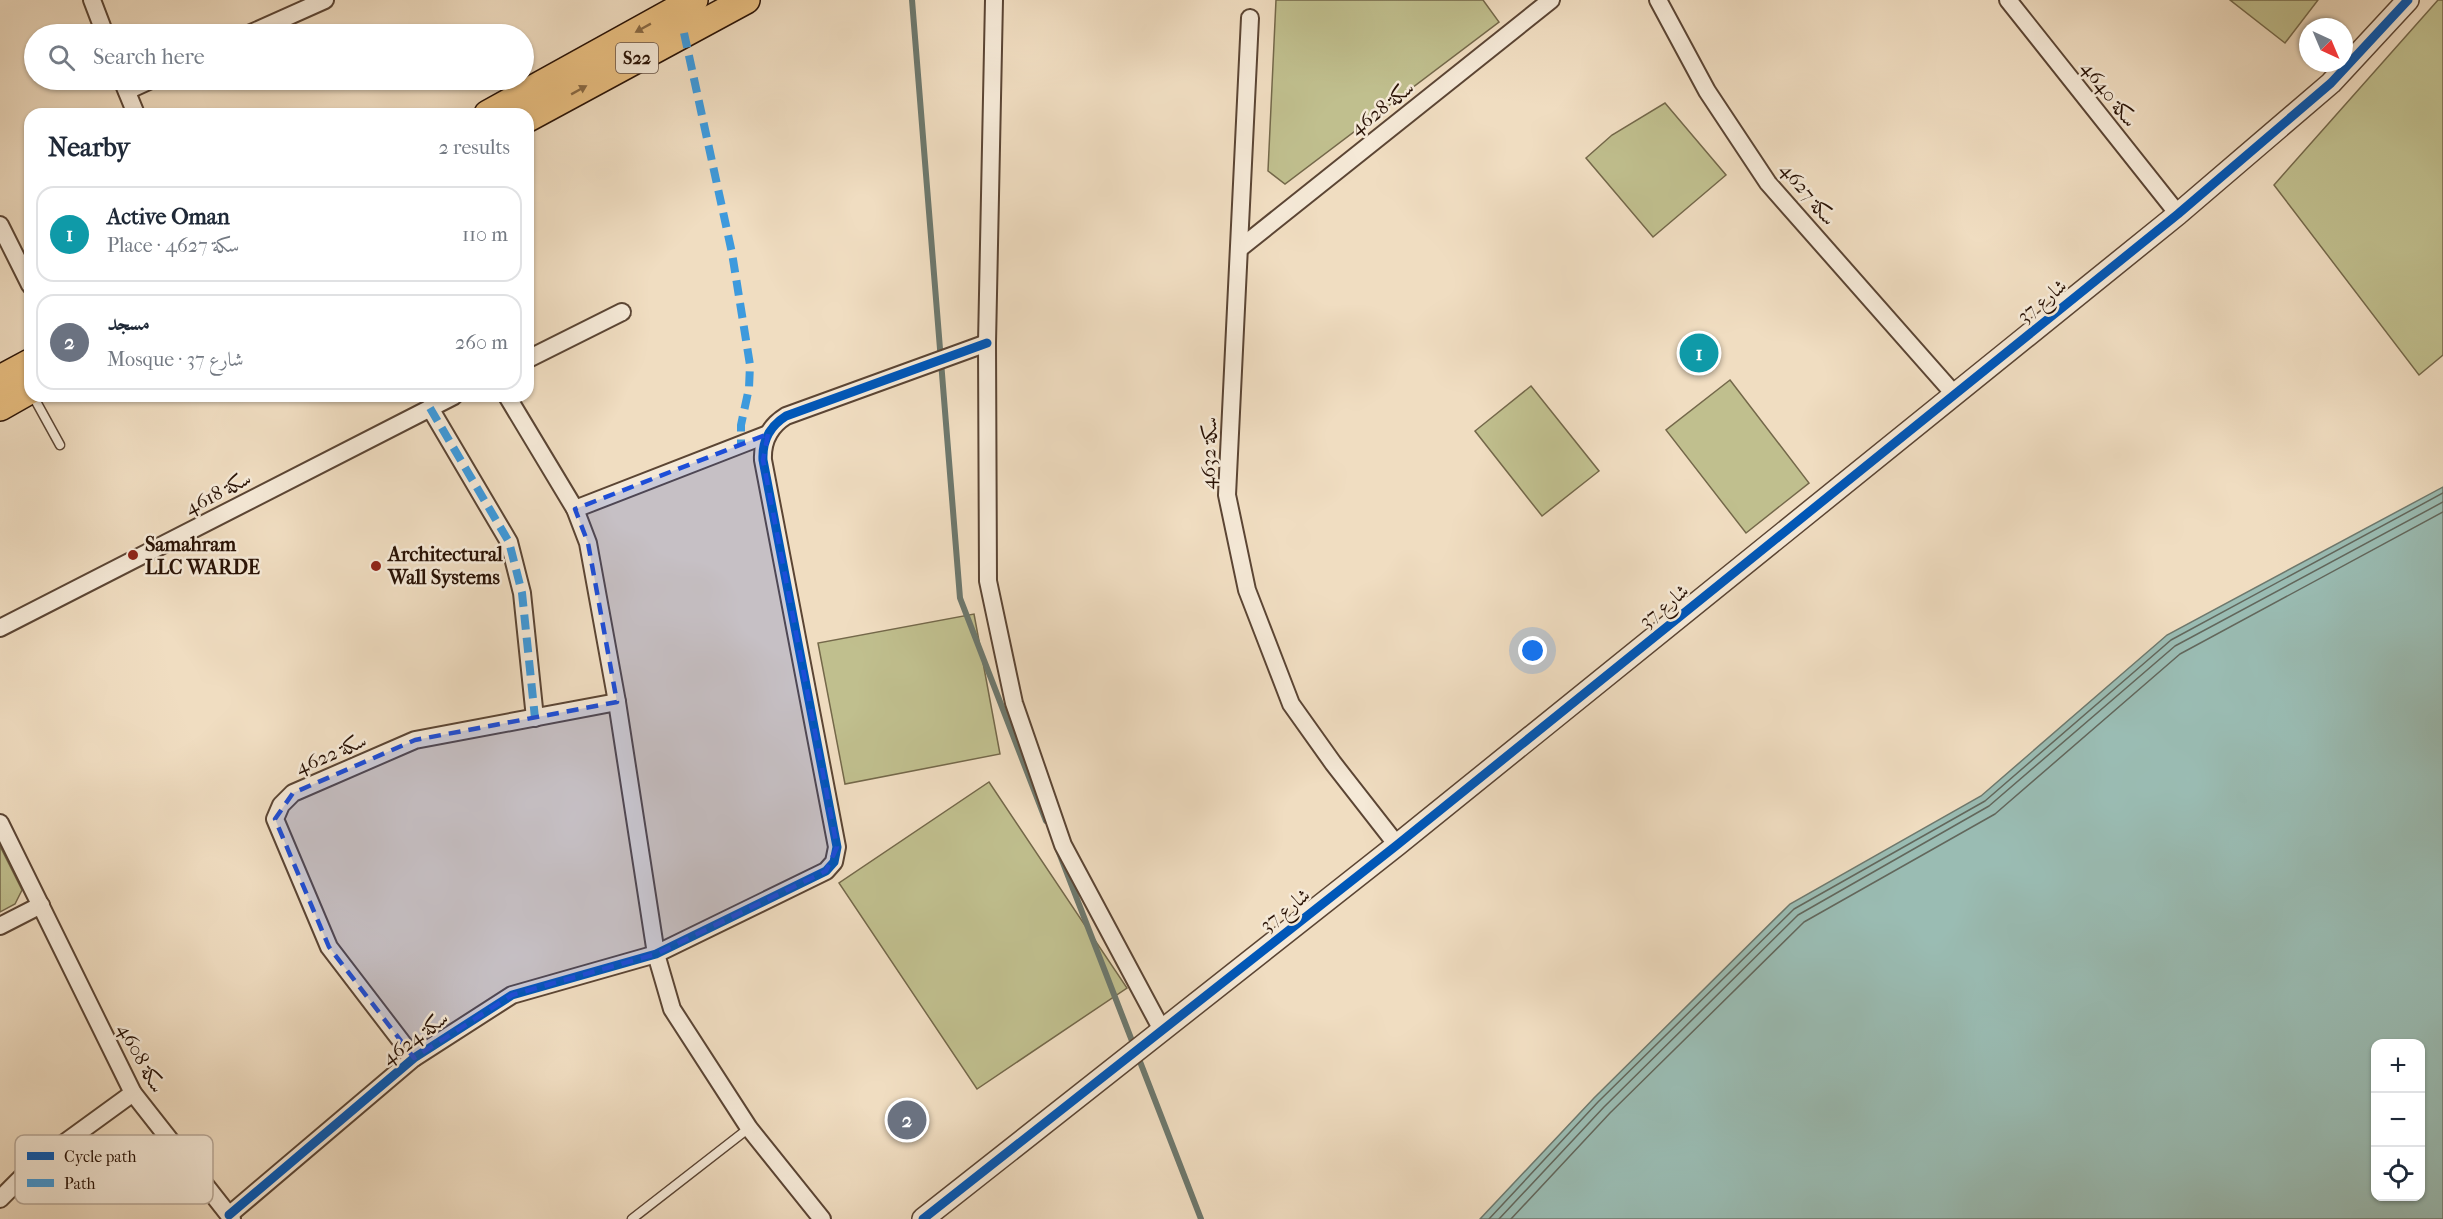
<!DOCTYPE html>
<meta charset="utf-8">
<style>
:root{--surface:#fff;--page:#f6f6f7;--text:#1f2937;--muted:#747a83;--line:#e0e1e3;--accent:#7c3aed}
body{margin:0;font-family:"IM FELL French Canon",Amiri,serif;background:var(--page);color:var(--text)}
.controls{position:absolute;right:18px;bottom:18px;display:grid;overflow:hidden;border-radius:12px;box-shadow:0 2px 4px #0004}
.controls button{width:54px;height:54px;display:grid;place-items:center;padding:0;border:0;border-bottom:2px solid var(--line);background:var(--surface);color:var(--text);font:30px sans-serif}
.compass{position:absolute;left:2299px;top:18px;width:54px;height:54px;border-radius:50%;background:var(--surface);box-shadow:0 2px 4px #0004;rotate:136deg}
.you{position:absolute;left:1533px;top:651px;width:21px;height:21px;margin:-15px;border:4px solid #fff;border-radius:50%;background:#1a73e8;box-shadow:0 0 0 9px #1a73e833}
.badge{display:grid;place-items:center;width:39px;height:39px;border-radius:50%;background:var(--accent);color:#fff;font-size:20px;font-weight:700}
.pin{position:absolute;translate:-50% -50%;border:3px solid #fff;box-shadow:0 2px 6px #0006}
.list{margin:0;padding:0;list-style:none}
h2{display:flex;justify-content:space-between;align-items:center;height:78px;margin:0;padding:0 24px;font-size:26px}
h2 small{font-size:20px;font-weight:400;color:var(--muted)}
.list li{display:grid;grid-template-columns:39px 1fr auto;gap:18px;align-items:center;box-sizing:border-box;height:96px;margin:0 12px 12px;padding:0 12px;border:2px solid var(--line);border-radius:18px}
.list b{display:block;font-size:22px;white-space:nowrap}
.list p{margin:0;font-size:20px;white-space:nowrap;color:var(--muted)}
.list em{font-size:20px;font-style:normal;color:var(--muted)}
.icon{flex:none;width:33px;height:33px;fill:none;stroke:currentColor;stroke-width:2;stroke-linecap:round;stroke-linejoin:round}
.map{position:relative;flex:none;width:2443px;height:1219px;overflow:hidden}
.search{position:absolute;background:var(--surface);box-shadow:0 2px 4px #0004;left:24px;top:24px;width:510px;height:66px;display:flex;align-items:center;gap:15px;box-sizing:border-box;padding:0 21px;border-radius:33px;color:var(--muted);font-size:22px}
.panel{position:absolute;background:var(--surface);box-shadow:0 2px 4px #0004;left:24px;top:108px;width:510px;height:294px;border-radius:18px}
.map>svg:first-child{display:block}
.green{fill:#c0bf8e;stroke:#74684a;stroke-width:1.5}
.water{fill:#9abcb3;stroke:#6d786d;stroke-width:1.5;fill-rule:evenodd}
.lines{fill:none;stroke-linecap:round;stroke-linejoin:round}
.shore{stroke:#62675c;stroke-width:1.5}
.stream{stroke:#6d786d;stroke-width:6}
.service-casing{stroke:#5b4534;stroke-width:11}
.minor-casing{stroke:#5b4534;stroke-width:20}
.tertiary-casing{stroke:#5b4534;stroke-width:24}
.primary-casing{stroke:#291205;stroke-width:30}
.service{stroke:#f5e9d7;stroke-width:8}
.minor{stroke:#f5e9d7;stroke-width:16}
.tertiary{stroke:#f5e9d7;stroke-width:21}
.primary{stroke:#e8be80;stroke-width:27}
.quiet{stroke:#3d9add;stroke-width:8;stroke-dasharray:15 8;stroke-linecap:butt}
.cycleway-casing{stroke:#f5e9d7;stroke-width:13}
.cycleway{stroke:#0057b8;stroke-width:9}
.oneway{fill:#886842}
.marked{fill:#1d4ed8;fill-opacity:0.2;stroke:#1d4ed8;stroke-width:4.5;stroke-dasharray:12 8;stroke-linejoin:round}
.poi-dot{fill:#8f2418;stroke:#f5e9d7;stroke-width:2}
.labels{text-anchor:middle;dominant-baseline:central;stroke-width:5;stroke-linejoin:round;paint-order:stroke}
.shield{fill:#f5e9d7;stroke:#665244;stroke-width:1.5}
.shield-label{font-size:18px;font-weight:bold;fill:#291205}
.street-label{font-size:20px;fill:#291205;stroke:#f5e9d7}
.poi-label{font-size:20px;font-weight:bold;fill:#291205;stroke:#f5e9d7;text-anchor:start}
.key{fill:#f5e9d7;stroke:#b8a898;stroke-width:1.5}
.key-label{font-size:16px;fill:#291205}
</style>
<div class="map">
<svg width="2443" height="1219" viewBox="0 0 2443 1219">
<rect width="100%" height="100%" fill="#f0ddc1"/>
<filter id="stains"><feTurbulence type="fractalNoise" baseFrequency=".00333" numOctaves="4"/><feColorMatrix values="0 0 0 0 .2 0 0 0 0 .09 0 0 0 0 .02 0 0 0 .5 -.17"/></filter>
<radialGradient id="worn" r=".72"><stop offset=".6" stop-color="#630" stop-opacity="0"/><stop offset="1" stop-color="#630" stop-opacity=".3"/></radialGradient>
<!-- green -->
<g class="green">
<path d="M1276,0H1483L1499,22L1285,184L1268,171Z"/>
<path d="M2230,0H2318L2285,43Z"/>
<path d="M2438,0H2443V355L2419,375L2274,185Z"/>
<path d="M1665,103L1726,175L1653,237L1586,158L1612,135Z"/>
<path d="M1730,380L1809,483L1746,533L1666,430Z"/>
<path d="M1531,386L1599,471L1542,516L1475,431Z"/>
<path d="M974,614L1000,754L845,784L818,643Z"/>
<path d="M989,782L1127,988L977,1089L839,883Z"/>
<path d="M0,846L22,890L15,904L0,912Z"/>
</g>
<!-- water -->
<path class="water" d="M2443,487V1219H1480L1594,1098L1790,904L1981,796L2167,635ZM2376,1044H2420V1196H2376Z"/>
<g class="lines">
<!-- shore -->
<g class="shore">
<path d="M1489,1219L1598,1102L1794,909L1985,801L2171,640L2443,493"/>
<path d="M1499,1219L1604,1107L1798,915L1989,806L2175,646L2443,502"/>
<path d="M1511,1219L1610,1113L1804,922L1995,814L2180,654L2443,512"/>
</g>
<!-- stream -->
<g class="stream">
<path d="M912,0L960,598L1046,821"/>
<path d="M1058,850L1201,1219"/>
</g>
<!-- service casing -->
<g class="service-casing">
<g id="service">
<path d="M33,396L60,445"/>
<path d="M632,1219L749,1128"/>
</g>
</g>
<!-- minor casing -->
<g class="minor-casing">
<g id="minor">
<path d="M92,0L105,34"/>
<path d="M994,0L987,343L988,581L1014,703L1063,845L1162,1030"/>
<path d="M1658,0L1707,91L1768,183L1955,395"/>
<path d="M2008,0L2178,214"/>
<path d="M1250,18L1227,495L1247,590L1291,704L1333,763L1397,845"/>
<path d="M249,34L325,0"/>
<path d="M122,80L136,114"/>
<path d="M127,91L151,80"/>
<path d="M0,225L30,285"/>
<path d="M1239,249L1551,0"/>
<path d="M528,359L622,312"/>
<path d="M507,396L575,509L588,543L617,702L656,954L672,1009L749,1128L822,1219"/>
<path d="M430,408L509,542L522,593L535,718"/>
<path d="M575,509L768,434"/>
<path d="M0,628L454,396"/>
<path d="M0,823L133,1093L232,1219"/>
<path d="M0,926L41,905"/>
<path d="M414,1058L329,947L275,819L281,805L293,793L415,740L617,702"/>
<path d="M0,1199L34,1165L133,1093"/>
<path d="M229,1215L414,1058L512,995L656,954L826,871L834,862L837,847L763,460C762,440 770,426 786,416L987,343"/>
</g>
</g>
<!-- tertiary casing -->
<g class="tertiary-casing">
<path id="tertiary" d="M923,1219L1397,845L2178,214L2331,83L2408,0"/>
</g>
<!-- primary casing -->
<g class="primary-casing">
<g id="primary">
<path d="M488,114L694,0"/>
<path d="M528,118L746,0"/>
<path d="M0,379L30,363"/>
<path d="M0,407L30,390"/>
</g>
</g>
<!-- service -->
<use href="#service" class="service"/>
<!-- minor -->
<use href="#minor" class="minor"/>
<!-- tertiary -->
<use href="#tertiary" class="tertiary"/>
<!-- primary -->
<use href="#primary" class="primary"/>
<!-- quiet -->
<g class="quiet">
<path d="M684,33L732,253L750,365L749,388L741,425V444"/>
<path d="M430,408L509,542L522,593L535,718"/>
</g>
<!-- cycleway casing -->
<g class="cycleway-casing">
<g id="cycleway">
<path d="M229,1215L414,1058L512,995L656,954L826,871L834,862L837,847L763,460C762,440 770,426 786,416L987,343"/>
<path d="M923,1219L1397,845L2178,214L2331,83L2408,0"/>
</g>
</g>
<!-- cycleway -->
<use href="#cycleway" class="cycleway"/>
</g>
<!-- one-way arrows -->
<defs><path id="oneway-solid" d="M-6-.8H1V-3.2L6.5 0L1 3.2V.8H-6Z" transform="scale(1.5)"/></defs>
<g class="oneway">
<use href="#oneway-solid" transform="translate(643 28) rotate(151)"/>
<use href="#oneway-solid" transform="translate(579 90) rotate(-29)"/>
</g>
<!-- marked area -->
<path class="marked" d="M768,434L763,460L837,847L826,871L656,954L512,995L414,1058L329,947L275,819L293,793L415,740L617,702L588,543L575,509Z"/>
<!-- markers -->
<g class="poi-dot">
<circle cx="133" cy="555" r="6"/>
<circle cx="376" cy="566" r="6"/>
</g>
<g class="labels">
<!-- shield labels -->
<rect class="shield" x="616" y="43" width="42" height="30" rx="4.5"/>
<g class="shield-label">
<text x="637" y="58">S22</text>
</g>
<!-- street labels -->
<g class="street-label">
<text transform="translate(2109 94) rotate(52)">سكة 4640</text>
<text transform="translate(1382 108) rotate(-38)">سكة 4628</text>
<text transform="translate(1808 194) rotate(50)">سكة 4627</text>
<text transform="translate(2042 301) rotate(-39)">شارع 37</text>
<text transform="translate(1209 453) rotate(-88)">سكة 4632</text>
<text transform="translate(218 493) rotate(-27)">سكة 4618</text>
<text transform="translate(1664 606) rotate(-39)">شارع 37</text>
<text transform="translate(331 754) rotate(-23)">سكة 4622</text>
<text transform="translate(1285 910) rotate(-38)">شارع 37</text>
<text transform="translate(415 1038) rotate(-36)">سكة 4624</text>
<text transform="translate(141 1058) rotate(61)">سكة 4608</text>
</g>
<!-- poi labels -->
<g class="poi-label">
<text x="145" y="544">Samahram<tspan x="145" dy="23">LLC WARDE</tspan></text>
<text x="388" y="554">Architectural<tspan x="388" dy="23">Wall Systems</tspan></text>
</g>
</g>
<!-- legend -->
<rect x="15" y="1135" width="198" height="69" rx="9" class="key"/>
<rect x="27" y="1152" width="27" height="8" fill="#0057b8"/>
<rect x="27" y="1179" width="27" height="8" fill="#3d9add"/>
<g class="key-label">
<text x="64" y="1162">Cycle path</text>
<text x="64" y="1189">Path</text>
</g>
<rect width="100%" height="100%" filter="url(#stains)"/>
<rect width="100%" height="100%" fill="url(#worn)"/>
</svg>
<div class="controls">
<button>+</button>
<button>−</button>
<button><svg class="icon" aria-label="locate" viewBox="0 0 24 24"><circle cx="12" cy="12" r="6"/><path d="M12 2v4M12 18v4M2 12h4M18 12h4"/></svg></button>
</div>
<svg class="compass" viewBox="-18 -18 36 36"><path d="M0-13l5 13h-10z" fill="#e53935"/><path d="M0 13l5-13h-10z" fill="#747a83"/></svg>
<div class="you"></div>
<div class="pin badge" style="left:1699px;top:353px;background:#0f9aa8">1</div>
<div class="pin badge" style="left:907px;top:1120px;background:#6b7280">2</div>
<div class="search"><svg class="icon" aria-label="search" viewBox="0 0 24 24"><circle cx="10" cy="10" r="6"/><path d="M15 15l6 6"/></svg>Search here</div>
<section class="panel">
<h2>Nearby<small>2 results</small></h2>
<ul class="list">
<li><span class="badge" style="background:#0f9aa8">1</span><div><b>Active Oman</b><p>Place · سكة 4627</p></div><em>110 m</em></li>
<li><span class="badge" style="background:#6b7280">2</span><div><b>مسجد</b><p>Mosque · شارع 37</p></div><em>260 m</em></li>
</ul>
</section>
</div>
